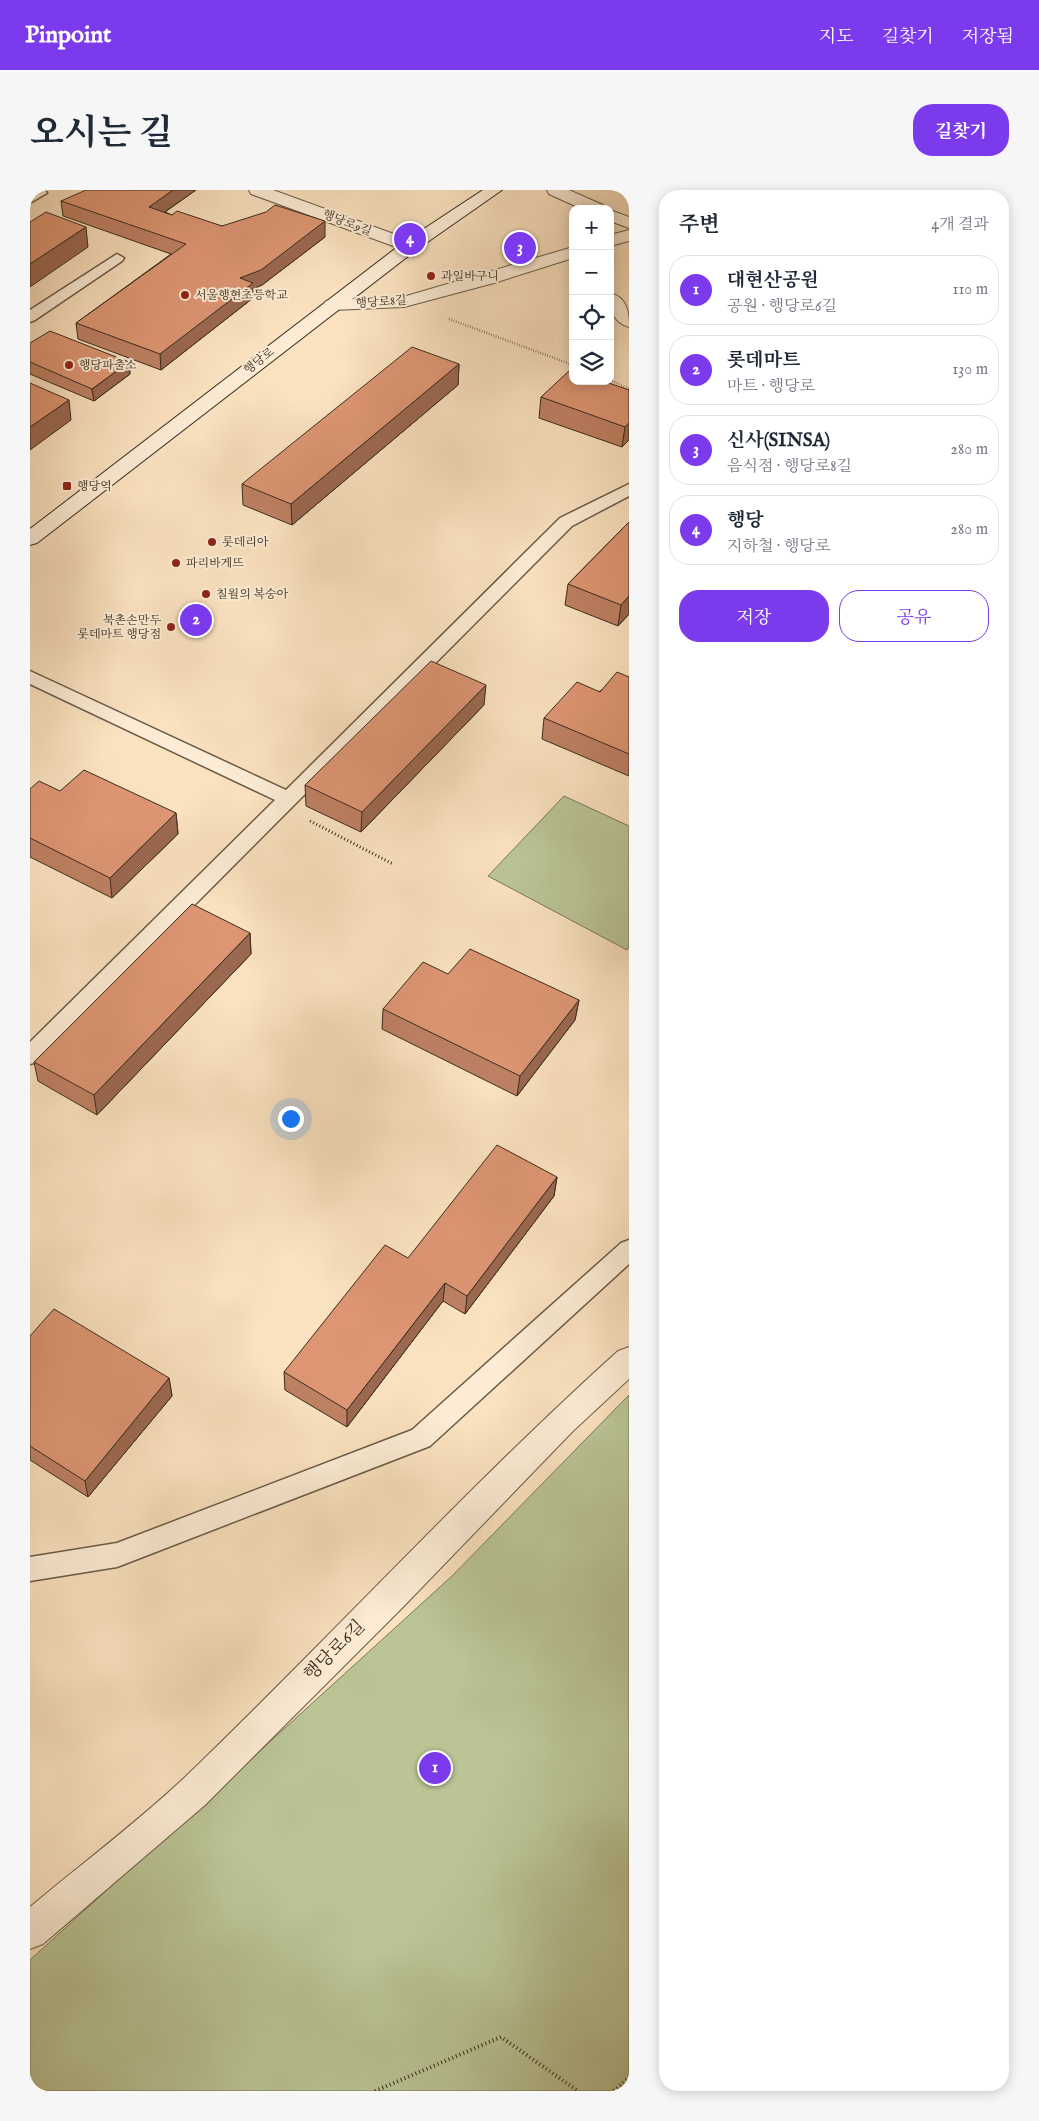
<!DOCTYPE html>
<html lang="ko">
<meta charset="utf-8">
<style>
:root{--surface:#fff;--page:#f6f6f7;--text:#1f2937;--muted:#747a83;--line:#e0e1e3;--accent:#7c3aed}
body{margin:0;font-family:"IM FELL English","Noto Serif KR",serif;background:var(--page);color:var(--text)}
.controls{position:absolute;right:15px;top:15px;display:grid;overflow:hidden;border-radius:10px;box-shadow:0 2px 12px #0003}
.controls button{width:45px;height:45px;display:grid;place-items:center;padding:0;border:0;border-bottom:1px solid var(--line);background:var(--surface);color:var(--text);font:25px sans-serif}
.you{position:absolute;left:260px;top:928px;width:18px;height:18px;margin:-12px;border:4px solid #fff;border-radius:50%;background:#1a73e8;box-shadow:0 0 0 8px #1a73e833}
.badge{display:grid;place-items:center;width:32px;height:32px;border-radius:50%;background:var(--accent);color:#fff;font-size:16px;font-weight:700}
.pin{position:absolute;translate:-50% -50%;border:2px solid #fff;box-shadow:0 1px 5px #0006}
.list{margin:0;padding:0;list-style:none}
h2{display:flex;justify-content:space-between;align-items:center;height:65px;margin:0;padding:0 20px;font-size:21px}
h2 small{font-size:16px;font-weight:400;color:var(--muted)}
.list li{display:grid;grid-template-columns:32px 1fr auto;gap:15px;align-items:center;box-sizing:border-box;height:70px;margin:0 10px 10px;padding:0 10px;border:1px solid var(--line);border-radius:20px}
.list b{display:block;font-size:19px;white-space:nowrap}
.list p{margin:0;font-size:16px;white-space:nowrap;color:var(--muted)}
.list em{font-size:16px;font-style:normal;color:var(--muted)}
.actions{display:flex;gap:10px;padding:15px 20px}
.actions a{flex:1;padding:11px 0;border:1px solid var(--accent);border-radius:20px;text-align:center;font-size:18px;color:var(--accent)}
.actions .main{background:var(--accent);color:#fff}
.icon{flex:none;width:28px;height:28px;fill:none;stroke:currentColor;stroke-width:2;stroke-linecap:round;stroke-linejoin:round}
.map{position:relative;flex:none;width:599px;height:1901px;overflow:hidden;border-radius:20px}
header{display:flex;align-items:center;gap:30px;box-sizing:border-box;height:70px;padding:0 25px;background:var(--accent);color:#fff}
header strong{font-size:24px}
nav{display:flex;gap:28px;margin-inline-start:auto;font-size:18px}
.intro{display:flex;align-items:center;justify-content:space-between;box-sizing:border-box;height:120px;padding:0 30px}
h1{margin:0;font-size:35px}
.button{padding:12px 22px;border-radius:20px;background:var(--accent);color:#fff;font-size:18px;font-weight:700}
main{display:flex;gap:30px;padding:0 30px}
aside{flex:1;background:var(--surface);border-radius:20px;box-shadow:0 2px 12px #0003}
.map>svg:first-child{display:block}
.green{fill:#bac495;stroke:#7a785a}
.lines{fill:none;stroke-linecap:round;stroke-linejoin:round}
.lane-casing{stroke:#695a47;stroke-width:3}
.street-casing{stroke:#695a47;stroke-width:2}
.secondary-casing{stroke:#392d1f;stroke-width:2}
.path-far2{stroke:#392d1f;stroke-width:2.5;stroke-dasharray:0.5 2;stroke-linecap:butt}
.path-far1{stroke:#392d1f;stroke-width:3;stroke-dasharray:1 2.5;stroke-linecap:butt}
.path{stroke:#392d1f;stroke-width:4;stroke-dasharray:1 3;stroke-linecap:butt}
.lane{fill:#fcecd5;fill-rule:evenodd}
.street{fill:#fcecd5;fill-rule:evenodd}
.secondary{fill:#fcecd5;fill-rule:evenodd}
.wall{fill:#be8063;stroke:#392d1f}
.shaded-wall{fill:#9b6850;stroke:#392d1f}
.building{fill:#dd9573;stroke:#392d1f}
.poi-dot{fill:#8f2418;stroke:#fcecd5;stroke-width:2}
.labels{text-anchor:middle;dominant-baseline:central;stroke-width:4;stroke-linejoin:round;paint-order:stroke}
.far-street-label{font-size:12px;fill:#392d1f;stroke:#fcecd5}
.far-poi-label{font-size:12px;fill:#392d1f;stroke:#fcecd5;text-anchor:start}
.near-street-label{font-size:18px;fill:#392d1f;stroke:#fcecd5}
</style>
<header>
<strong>Pinpoint</strong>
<nav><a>지도</a><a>길찾기</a><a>저장됨</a></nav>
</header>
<div class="intro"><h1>오시는 길</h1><a class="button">길찾기</a></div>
<main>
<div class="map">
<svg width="599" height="1901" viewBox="0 0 599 1901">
<rect width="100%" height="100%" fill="#fae1bf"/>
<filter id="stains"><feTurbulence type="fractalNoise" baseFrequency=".004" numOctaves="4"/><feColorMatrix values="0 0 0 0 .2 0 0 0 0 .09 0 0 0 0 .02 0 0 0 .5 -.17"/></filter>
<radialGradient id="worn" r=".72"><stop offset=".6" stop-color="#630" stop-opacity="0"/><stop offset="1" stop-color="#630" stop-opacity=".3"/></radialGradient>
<!-- green -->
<g class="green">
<path d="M534,606L599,636V757L597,760L458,686Z"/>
<path d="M599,1205V1901H0V1770L422,1386Z"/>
</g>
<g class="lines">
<!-- lane casing -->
<g class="lane-casing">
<g id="lane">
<path d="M0,0H15L17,3L0,13Z"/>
<path d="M87,64L94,68L92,71L5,130L0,132V120Z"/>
<path d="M599,294V306L542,336L8,872L0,874V852L245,610L0,494V481L256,600L530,328Z"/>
<path d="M599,1050V1074L400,1256L87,1377L0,1391V1367L87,1353L382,1240L591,1053Z"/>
</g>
</g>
<!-- street casing -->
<g class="street-casing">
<g id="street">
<path d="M219,0H243L386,52L389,56L386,60H374L221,4Z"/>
<path d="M517,0H539L573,15L575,19H552L519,4Z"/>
<path d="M580,20L599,27V38L580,31Z"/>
<path d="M599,40V51L580,56V45Z"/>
<path d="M543,57V68L464,93L374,117L302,120L296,119L293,115L296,111L302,110L373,107Z"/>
<path d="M580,103C597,107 599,122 599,137C582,132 580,118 580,103Z"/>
<path d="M599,1157V1189L542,1242L374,1416L175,1615L13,1754L0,1759V1717C50,1675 105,1634 153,1589C300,1448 437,1297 588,1161Z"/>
</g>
</g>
<!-- secondary casing -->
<g class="secondary-casing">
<path id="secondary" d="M453,0H472L386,60L7,353L0,355V339L374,52Z"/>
</g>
<!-- path-far2 -->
<g class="path-far2">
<path d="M419,129L543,175"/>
<path d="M580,190L599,199"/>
</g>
<!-- path-far1 -->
<path class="path-far1" d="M280,631L363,674"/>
<!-- path -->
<g class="path">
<path d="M345,1901L471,1847L548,1901"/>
<path d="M584,1901L599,1887"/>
</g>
<!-- lane -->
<use href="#lane" class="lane"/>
<!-- street -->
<use href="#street" class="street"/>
<!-- secondary -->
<use href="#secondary" class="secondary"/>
</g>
<!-- wall -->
<g class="wall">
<path d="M166,0L135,22L142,25L192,36L295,47L232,95L223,99V108L131,180L48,149L46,133L141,64L33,26L31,11Z"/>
<path d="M0,153L99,172L100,184L64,211L0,184Z"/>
<path d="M429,174L428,195L262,335L213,315L212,294Z"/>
<path d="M599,200V250L592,257L509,228L511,207Z"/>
<path d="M599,332V424L588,436L535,415L538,394Z"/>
<path d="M599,487V586L512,549L514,528Z"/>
<path d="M454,515L331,642L276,616L275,595Z"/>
<path d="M0,599L146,623L148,644L82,708L0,667Z"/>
<path d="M220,743L221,764L67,925L8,891L4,872Z"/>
<path d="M418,784L549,810L545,830L487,906L352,839L353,819Z"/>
<path d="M527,987L524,1006L435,1124L413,1111L317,1237L255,1200L254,1182L378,1068Z"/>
<path d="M0,1146L139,1188L142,1206L58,1307L0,1270Z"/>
</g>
<!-- shaded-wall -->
<g class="shaded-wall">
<path d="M143,0H166L120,32L119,17Z"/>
<path d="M295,31V47L232,95L223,99V108L131,180L130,164L210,88Z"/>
<path d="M56,37L58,57L0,97V74Z"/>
<path d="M99,172L100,184L64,211L62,199Z"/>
<path d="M429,174L428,195L262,335L261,314Z"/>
<path d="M39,210L41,230L0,260V237Z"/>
<path d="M599,233V250L592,257L595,237Z"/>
<path d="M599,406V424L588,436L591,415Z"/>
<path d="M456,495L454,515L331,642L332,622Z"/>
<path d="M146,623L148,644L82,708L80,688Z"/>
<path d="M220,743L221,764L67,925L64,905Z"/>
<path d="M549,810L545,830L487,906L490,886Z"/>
<path d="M527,987L524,1006L435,1124L437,1106Z"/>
<path d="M415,1093L413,1111L317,1237V1220Z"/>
<path d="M139,1188L142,1206L58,1307L55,1291Z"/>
</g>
<!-- building -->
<g class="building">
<path d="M56,0H143L119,17L142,25L147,21L192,36L236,22L245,15L295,31L231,80L210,88L223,93L130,164L46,133L156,54L31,11Z"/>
<path d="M16,22L56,37L0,74V32Z"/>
<path d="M20,141L99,172L62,199L0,172V153Z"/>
<path d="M382,157L429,174L261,314L212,294Z"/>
<path d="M540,180L543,181V191H573L599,200V233L595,237L511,207Z"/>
<path d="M0,193L39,210L0,237Z"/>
<path d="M599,332V406L591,415L538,394Z"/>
<path d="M401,471L456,495L332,622L275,595Z"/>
<path d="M587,482L599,487V564L514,528L547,492L570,502Z"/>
<path d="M54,580L146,623L80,688L0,648V599L9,591L30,601Z"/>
<path d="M162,714L220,743L64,905L4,872Z"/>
<path d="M440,759L549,810L490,886L353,819L393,772L418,784Z"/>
<path d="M467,955L527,987L437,1106L415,1093L317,1220L254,1182L355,1055L378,1068Z"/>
<path d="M24,1119L139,1188L55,1291L0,1256V1146Z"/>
</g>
<!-- markers -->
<g class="poi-dot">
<circle cx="401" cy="86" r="5"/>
<circle cx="155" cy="105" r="5"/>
<circle cx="39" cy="175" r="5"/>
<rect x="32" y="291" width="10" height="10" rx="2.5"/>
<circle cx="182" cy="352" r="5"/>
<circle cx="146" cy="373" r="5"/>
<circle cx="176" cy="404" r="5"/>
<circle cx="141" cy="437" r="5"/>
</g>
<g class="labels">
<!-- far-street labels -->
<g class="far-street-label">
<text transform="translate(317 33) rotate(21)">행당로9길</text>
<text transform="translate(351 112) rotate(-4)">행당로8길</text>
<text transform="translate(229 171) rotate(-38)">행당로</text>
</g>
<!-- far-poi labels -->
<g class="far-poi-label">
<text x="411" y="86">과일바구니</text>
<text x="165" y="105">서울행현초등학교</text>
<text x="49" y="175">행당파출소</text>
<text x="47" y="296">행당역</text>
<text x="192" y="352">롯데리아</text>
<text x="156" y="373">파리바게뜨</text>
<text x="186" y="404">칠월의 복숭아</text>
<text x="131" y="430" text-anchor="end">북촌손만두<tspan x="131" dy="14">롯데마트 행당점</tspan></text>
</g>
<!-- near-street labels -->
<g class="near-street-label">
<text transform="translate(305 1461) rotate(-45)">행당로6길</text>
</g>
</g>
<rect width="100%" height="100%" filter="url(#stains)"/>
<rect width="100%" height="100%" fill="url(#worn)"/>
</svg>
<div class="controls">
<button>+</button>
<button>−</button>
<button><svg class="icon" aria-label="locate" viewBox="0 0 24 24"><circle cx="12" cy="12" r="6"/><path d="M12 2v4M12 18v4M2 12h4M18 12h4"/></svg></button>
<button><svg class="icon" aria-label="layers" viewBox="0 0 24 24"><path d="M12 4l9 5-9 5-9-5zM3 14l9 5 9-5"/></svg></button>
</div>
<div class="you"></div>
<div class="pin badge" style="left:405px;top:1578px">1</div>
<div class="pin badge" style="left:166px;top:430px">2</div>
<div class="pin badge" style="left:490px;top:58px">3</div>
<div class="pin badge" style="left:380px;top:49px">4</div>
</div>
<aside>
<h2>주변<small>4개 결과</small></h2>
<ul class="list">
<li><span class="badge">1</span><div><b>대현산공원</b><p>공원 · 행당로6길</p></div><em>110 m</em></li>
<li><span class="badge">2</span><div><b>롯데마트</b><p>마트 · 행당로</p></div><em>130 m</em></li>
<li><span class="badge">3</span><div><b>신사(SINSA)</b><p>음식점 · 행당로8길</p></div><em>280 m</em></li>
<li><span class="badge">4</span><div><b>행당</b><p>지하철 · 행당로</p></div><em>280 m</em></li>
</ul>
<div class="actions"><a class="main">저장</a><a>공유</a></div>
</aside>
</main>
